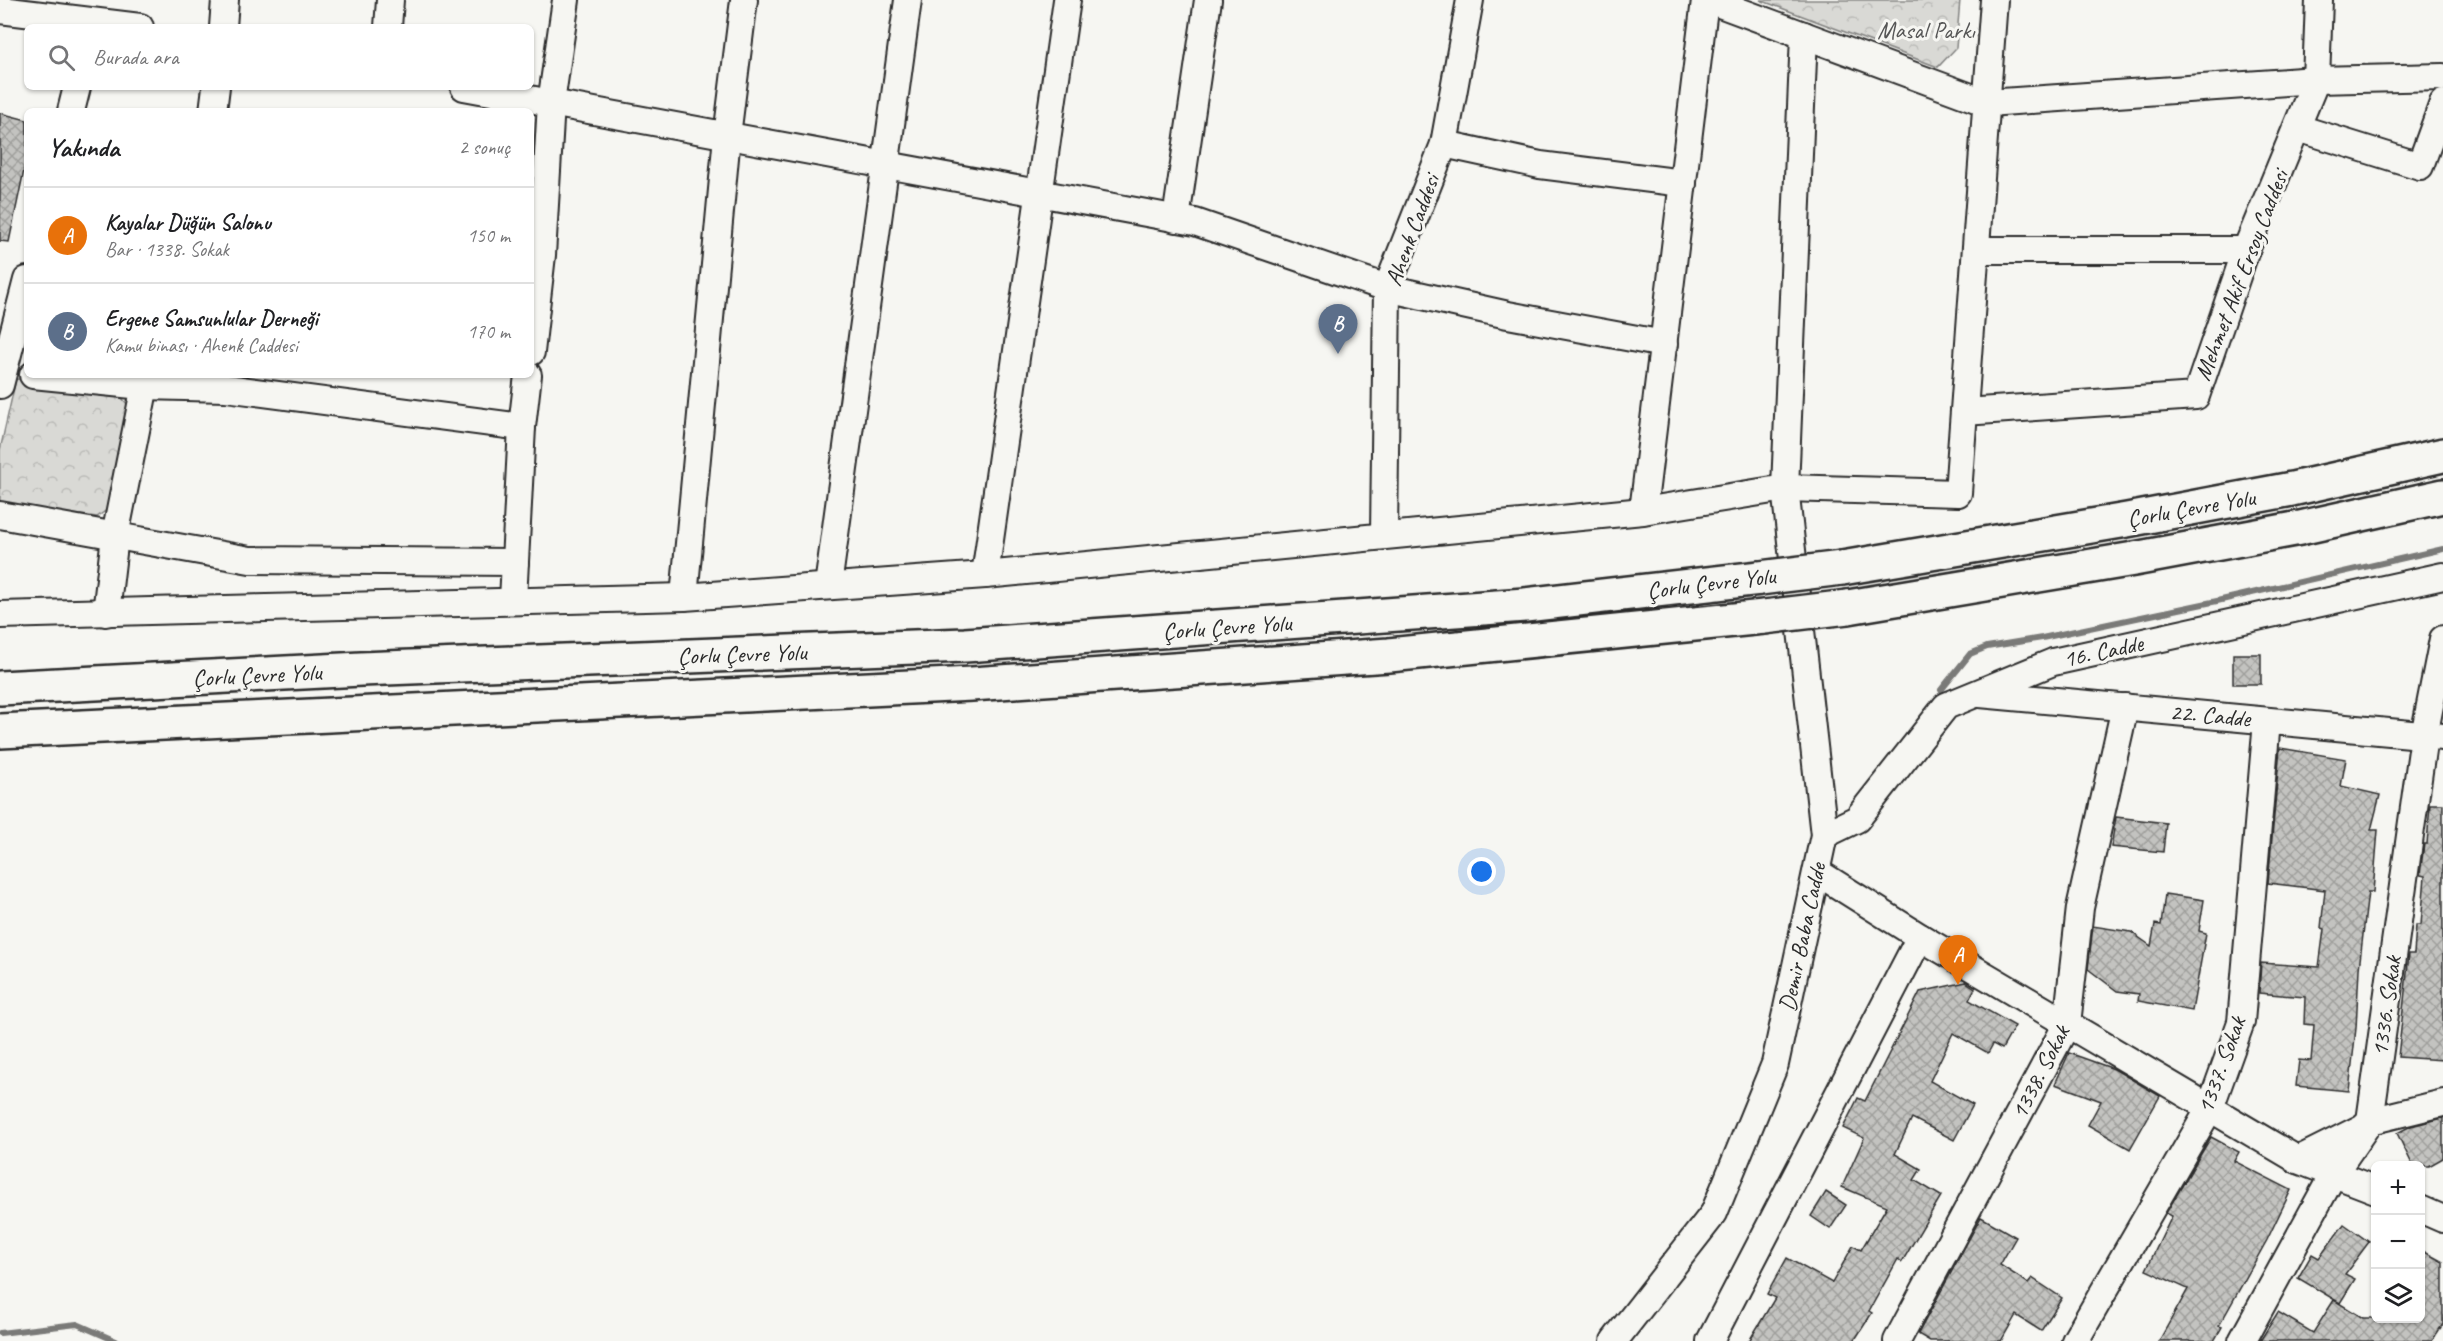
<!DOCTYPE html>
<html lang="tr">
<meta charset="utf-8">
<style>
:root{--surface:#fff;--page:#f6f6f6;--text:#202124;--muted:#757577;--line:#e0e0e0;--accent:#0f766e}
body{margin:0;font-family:Caveat,sans-serif;background:var(--page);color:var(--text)}
.controls{position:absolute;right:18px;bottom:18px;display:grid;overflow:hidden;border-radius:9px;box-shadow:0 2px 4px #0004}
.controls button{width:54px;height:54px;display:grid;place-items:center;padding:0;border:0;border-bottom:2px solid var(--line);background:var(--surface);color:var(--text);font:30px sans-serif}
.you{position:absolute;left:1482px;top:872px;width:21px;height:21px;margin:-15px;border:4px solid #fff;border-radius:50%;background:#1a73e8;box-shadow:0 0 0 9px #1a73e833}
.badge{display:grid;place-items:center;width:39px;height:39px;border-radius:50%;background:var(--accent);color:#fff;font-size:20px;font-weight:700}
.pin{position:absolute;translate:-50% -50px;filter:drop-shadow(0 2px 3px #0008)}
.pin::after{content:'';position:absolute;top:32px;width:21px;height:18px;background:inherit;clip-path:polygon(0 0,100% 0,50% 100%)}
.list{margin:0;padding:0;list-style:none}
h2{display:flex;justify-content:space-between;align-items:center;height:78px;margin:0;padding:0 24px;font-size:26px}
h2 small{font-size:20px;font-weight:400;color:var(--muted)}
.list li{display:grid;grid-template-columns:39px 1fr auto;gap:18px;align-items:center;box-sizing:border-box;height:96px;padding:0 24px;border-top:2px solid var(--line)}
.list b{display:block;font-size:22px;white-space:nowrap}
.list p{margin:0;font-size:20px;white-space:nowrap;color:var(--muted)}
.list em{font-size:20px;font-style:normal;color:var(--muted)}
.icon{flex:none;width:33px;height:33px;fill:none;stroke:currentColor;stroke-width:2;stroke-linecap:round;stroke-linejoin:round}
.map{position:relative;flex:none;width:2443px;height:1341px;overflow:hidden}
.search{position:absolute;background:var(--surface);box-shadow:0 2px 4px #0004;left:24px;top:24px;width:510px;height:66px;display:flex;align-items:center;gap:15px;box-sizing:border-box;padding:0 21px;border-radius:9px;color:var(--muted);font-size:22px}
.panel{position:absolute;background:var(--surface);box-shadow:0 2px 4px #0004;left:24px;top:108px;width:510px;height:270px;border-radius:9px}
.map>svg:first-child{display:block}
.park{fill:url(#park-crowns);stroke:#828280;stroke-width:1.5}
.lines{fill:none;stroke-linecap:round;stroke-linejoin:round}
.stream{stroke:#7a7a78;stroke-width:6}
.building{fill:url(#building-cross-hatch);stroke:#2b2b2b;stroke-width:1.5}
.minor-casing{stroke:#2b2b2b;stroke-width:30}
.highway-casing{stroke:#2b2b2b;stroke-width:38}
.minor{stroke:#f6f6f2;stroke-width:26}
.highway{stroke:#f6f6f2;stroke-width:33}
.highway-bridge-casing{stroke:#2b2b2b;stroke-width:38;stroke-linecap:butt}
.highway-bridge{stroke:#f6f6f2;stroke-width:33}
.labels{text-anchor:middle;dominant-baseline:central;stroke-width:6;stroke-linejoin:round;paint-order:stroke}
.park-label{font-size:24px;fill:#565656;stroke:#f6f6f2}
.street-label{font-size:24px;fill:#2b2b2b;stroke:#f6f6f2}
</style>
<div class="map">
<svg width="2443" height="1341" viewBox="0 0 2443 1341">
<defs>
<pattern id="park-crowns" width="20" height="18" patternUnits="userSpaceOnUse" patternTransform="scale(1.5)"><rect width="20" height="18" fill="#d9d9d5"/><path d="M2 6a3 3 0 1 1 6 0M12 15a3 3 0 1 1 6 0" fill="none" stroke="#babab7"/></pattern>
<pattern id="building-cross-hatch" width="8" height="8" patternUnits="userSpaceOnUse" patternTransform="scale(1.5)"><rect width="8" height="8" fill="#c3c3c0"/><path d="M0 0l8 8M0 8l8-8" fill="none" stroke="#9f9f9c"/></pattern>
</defs>
<rect width="100%" height="100%" fill="#f6f6f2"/>
<filter id="ink" filterUnits="userSpaceOnUse"><feTurbulence type="fractalNoise" baseFrequency=".0167" numOctaves="2"/><feDisplacementMap in="SourceGraphic" scale="12" xChannelSelector="R" yChannelSelector="G"/><feConvolveMatrix kernelMatrix="1 2 1 2 8 2 1 2 1" color-interpolation-filters="sRGB"/></filter>
<g filter="url(#ink)">
<!-- park -->
<g class="park">
<path d="M1760,0H1960L1956,48L1938,67Z"/>
<path d="M16,379L113,388L128,405L108,509L97,517L0,505V450Z"/>
</g>
<g class="lines">
<!-- stream -->
<g class="stream">
<path d="M1941,690L1970,654L1987,647L2042,638L2217,601L2443,549"/>
<path d="M0,1333L77,1324L116,1341"/>
</g>
</g>
<!-- building -->
<g class="building">
<path d="M0,113L27,120V156L9,242L0,241Z"/>
<rect x="2233" y="654" width="28" height="30"/>
<path d="M2280,748L2346,759L2341,786L2380,795L2371,830H2378L2373,892H2368L2359,969L2356,1028L2349,1091L2296,1086L2299,1060L2311,1061L2314,1025L2304,1024L2305,997L2259,993L2261,963L2319,967L2324,929L2321,928L2325,890L2268,883Z"/>
<path d="M2430,804H2443V1060L2398,1057L2409,954H2414L2416,925H2421L2425,876L2420,875L2424,844H2427Z"/>
<path d="M2116,817L2166,823L2163,852L2111,847Z"/>
<path d="M2165,894L2204,900L2199,931L2206,933L2192,1011L2138,1001L2139,994L2117,991L2088,969L2093,926L2131,932L2151,946L2155,924L2161,925Z"/>
<path d="M1966,982L1975,988L1969,1000L2015,1026L2002,1049L1993,1044L1988,1053L1953,1033L1930,1081L1973,1105L1954,1140L1912,1118L1895,1154L1921,1169L1914,1180L1941,1196L1902,1262L1898,1259L1869,1311L1872,1313L1854,1341H1749L1775,1298L1767,1294L1787,1258L1832,1283L1853,1246L1861,1250L1887,1206L1842,1187L1864,1138L1843,1128L1858,1098L1865,1101L1920,992Z"/>
<path d="M2069,1053L2114,1069L2160,1096L2130,1149L2088,1125L2101,1101L2055,1084Z"/>
<path d="M2443,1118V1158L2429,1166H2413L2397,1133L2411,1126Z"/>
<path d="M2211,1137L2239,1152L2234,1161L2291,1190L2267,1240L2219,1326L2222,1327L2214,1341H2159L2188,1289L2146,1270L2172,1216L2166,1213Z"/>
<path d="M1826,1192L1846,1205L1830,1229L1811,1216Z"/>
<path d="M1981,1217L2016,1237L2000,1265L2028,1283L2032,1278L2062,1298L2041,1331L2016,1315L2001,1341H1930L1918,1334Z"/>
<path d="M2344,1224L2369,1242L2345,1274L2355,1279L2340,1303L2298,1278L2312,1254L2319,1258Z"/>
<path d="M2421,1250L2443,1262V1324L2432,1341H2260L2278,1312L2313,1333L2334,1300L2363,1318H2421Z"/>
</g>
<g class="lines">
<!-- minor casing -->
<g class="minor-casing">
<g id="minor">
<path d="M1709,0L1987,103L2316,80L2443,77"/>
<path d="M0,10L140,27"/>
<path d="M223,27L225,0"/>
<path d="M388,27L390,0"/>
<path d="M464,87L1195,222L1387,288L1508,315L1664,344"/>
<path d="M71,111L77,87"/>
<path d="M213,111L216,87"/>
<path d="M2298,128L2420,166L2443,103"/>
<path d="M1444,144L1540,165L1683,183"/>
<path d="M1176,219L1208,0"/>
<path d="M1976,250H2246"/>
<path d="M531,352L542,255L551,103L566,0"/>
<path d="M33,375L143,386L226,388L522,427"/>
<path d="M0,385L27,280"/>
<path d="M1964,412L2196,396L2246,250L2316,80L2319,0"/>
<path d="M1643,511L1705,0"/>
<path d="M0,515L250,560L515,562"/>
<path d="M1384,535L1387,288L1444,144L1470,0"/>
<path d="M985,575L1067,0"/>
<path d="M828,586L908,0"/>
<path d="M684,597L727,136L744,0"/>
<path d="M513,600L522,427L528,375"/>
<path d="M106,613L115,536L147,375"/>
<path d="M0,615L684,597L985,575L1643,511L1785,488L1958,493L1994,0"/>
<path d="M1980,694L2443,737"/>
<path d="M1824,835L1857,819L1946,706L2053,662L2443,576"/>
<path d="M1817,872L1920,937L2298,1160L2376,1190"/>
<path d="M2298,1160L2362,1128L2370,1121L2443,1103"/>
<path d="M2420,1209L2443,1219"/>
<path d="M1614,1341L1714,1213L1775,1064L1824,835L1785,488L1804,35"/>
<path d="M1710,1341L1920,937"/>
<path d="M1897,1341L2067,1024L2080,908L2125,707"/>
<path d="M2075,1341L2210,1108L2241,1022L2267,721"/>
<path d="M2242,1341L2334,1173L2370,1121L2424,736L2443,639"/>
</g>
</g>
<!-- highway casing -->
<g class="highway-casing">
<g id="highway">
<path d="M1842,568L2127,520L2292,489L2443,455"/>
<path d="M1848,607L2134,559L2300,528L2443,496"/>
<path d="M0,688L361,669L965,645L1525,605L1760,578"/>
<path d="M0,731L972,684L1389,655L1764,617"/>
</g>
</g>
<!-- minor -->
<use href="#minor" class="minor"/>
<!-- highway -->
<use href="#highway" class="highway"/>
<!-- highway-bridge casing -->
<g class="highway-bridge-casing">
<g id="highway-bridge">
<path d="M1760,578L1842,568"/>
<path d="M1764,617L1848,607"/>
</g>
</g>
<!-- highway-bridge -->
<use href="#highway-bridge" class="highway-bridge"/>
</g>
</g>
<g class="labels">
<!-- park labels -->
<g class="park-label">
<text x="1926" y="30">Masal Parkı</text>
</g>
<!-- street labels -->
<g class="street-label">
<text transform="translate(1412 230) rotate(-70)">Ahenk Caddesi</text>
<text transform="translate(2241 275) rotate(-69)">Mehmet Akif Ersoy Caddesi</text>
<text transform="translate(2191 508) rotate(-10)">Çorlu Çevre Yolu</text>
<text transform="translate(1711 583) rotate(-7)">Çorlu Çevre Yolu</text>
<text transform="translate(1227 627) rotate(-4)">Çorlu Çevre Yolu</text>
<text transform="translate(2103 651) rotate(-12)">16. Cadde</text>
<text transform="translate(742 654) rotate(-2)">Çorlu Çevre Yolu</text>
<text transform="translate(257 675) rotate(-3)">Çorlu Çevre Yolu</text>
<text transform="translate(2210 715) rotate(5)">22. Cadde</text>
<text transform="translate(1802 937) rotate(-78)">Demir Baba Cadde</text>
<text transform="translate(2386 1006) rotate(-82)">1336. Sokak</text>
<text transform="translate(2221 1065) rotate(-70)">1337. Sokak</text>
<text transform="translate(2040 1072) rotate(-63)">1338. Sokak</text>
</g>
</g>
</svg>
<div class="controls">
<button>+</button>
<button>−</button>
<button><svg class="icon" aria-label="layers" viewBox="0 0 24 24"><path d="M12 4l9 5-9 5-9-5zM3 14l9 5 9-5"/></svg></button>
</div>
<div class="you"></div>
<div class="pin badge" style="left:1958px;top:985px;background:#e8710a">A</div>
<div class="pin badge" style="left:1338px;top:354px;background:#5c6f8a">B</div>
<div class="search"><svg class="icon" aria-label="search" viewBox="0 0 24 24"><circle cx="10" cy="10" r="6"/><path d="M15 15l6 6"/></svg>Burada ara</div>
<section class="panel">
<h2>Yakında<small>2 sonuç</small></h2>
<ul class="list">
<li><span class="badge" style="background:#e8710a">A</span><div><b>Kayalar Düğün Salonu</b><p>Bar · 1338. Sokak</p></div><em>150 m</em></li>
<li><span class="badge" style="background:#5c6f8a">B</span><div><b>Ergene Samsunlular Derneği</b><p>Kamu binası · Ahenk Caddesi</p></div><em>170 m</em></li>
</ul>
</section>
</div>
